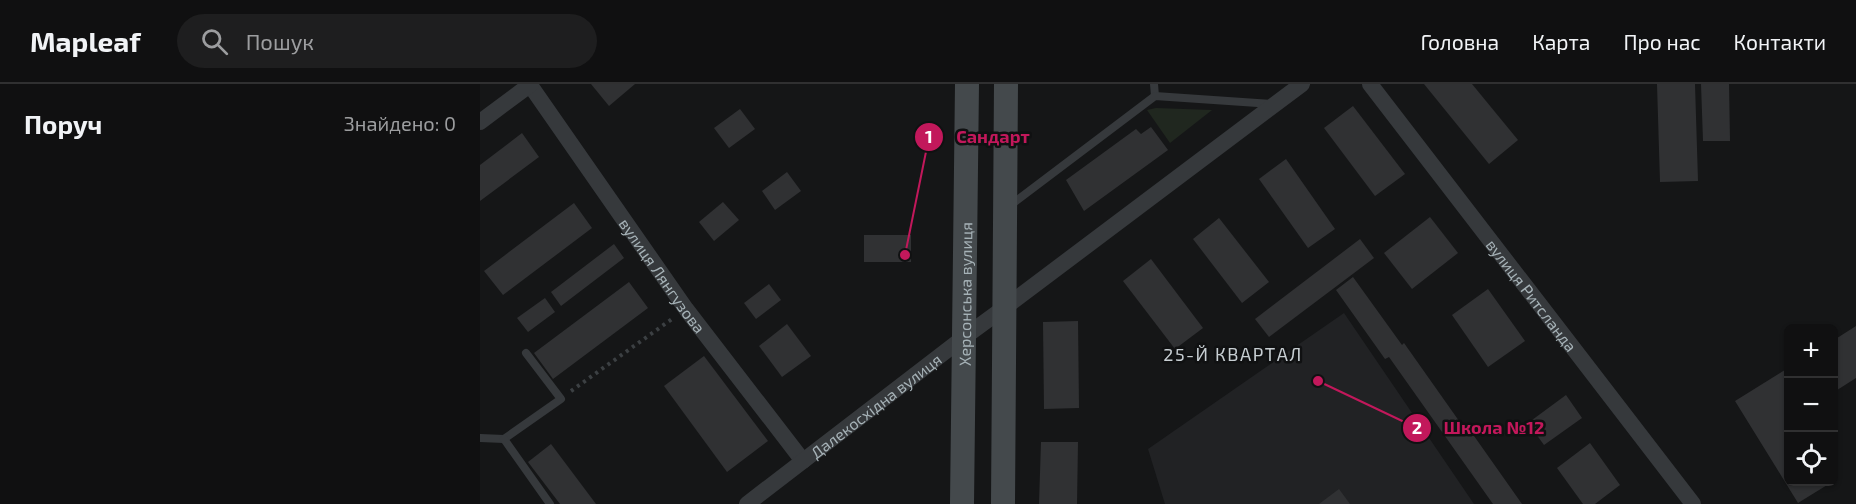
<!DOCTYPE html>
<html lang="uk">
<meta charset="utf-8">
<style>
:root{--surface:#101011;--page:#1e1e1f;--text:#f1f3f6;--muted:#9c9d9f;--line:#303031}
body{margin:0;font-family:"Exo 2",sans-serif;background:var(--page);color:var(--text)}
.controls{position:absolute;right:18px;bottom:18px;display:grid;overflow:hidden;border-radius:9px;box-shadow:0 2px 4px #0004}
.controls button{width:54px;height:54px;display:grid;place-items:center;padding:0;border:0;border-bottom:2px solid var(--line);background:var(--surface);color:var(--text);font:30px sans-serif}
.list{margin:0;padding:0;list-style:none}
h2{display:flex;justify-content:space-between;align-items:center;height:78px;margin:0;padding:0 24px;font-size:26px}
h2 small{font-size:20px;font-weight:400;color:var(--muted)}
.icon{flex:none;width:33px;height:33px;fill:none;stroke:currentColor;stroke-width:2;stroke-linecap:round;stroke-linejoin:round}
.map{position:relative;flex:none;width:1376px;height:420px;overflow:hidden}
header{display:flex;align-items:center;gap:36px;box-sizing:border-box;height:84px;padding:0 30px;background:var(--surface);border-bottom:2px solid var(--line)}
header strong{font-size:28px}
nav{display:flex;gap:33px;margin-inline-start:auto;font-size:21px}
.search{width:420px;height:54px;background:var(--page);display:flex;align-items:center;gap:15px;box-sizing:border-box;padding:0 21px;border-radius:33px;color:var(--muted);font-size:22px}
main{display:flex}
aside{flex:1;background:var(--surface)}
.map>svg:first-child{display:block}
.built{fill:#212224}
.green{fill:#20271f}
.building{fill:#303133}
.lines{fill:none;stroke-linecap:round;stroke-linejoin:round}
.path{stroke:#3c4043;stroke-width:4;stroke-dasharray:3 4.5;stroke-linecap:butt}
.lane{stroke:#36393c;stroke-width:8}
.street{stroke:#36393c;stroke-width:16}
.secondary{stroke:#44494c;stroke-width:24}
.labels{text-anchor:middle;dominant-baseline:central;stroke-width:5;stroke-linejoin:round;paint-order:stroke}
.street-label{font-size:16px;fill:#a6b2b7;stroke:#101112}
.neighbourhood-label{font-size:18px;letter-spacing:1.5px;fill:#c8cfd3;stroke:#101112}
.leader{fill:none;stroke:#c2185b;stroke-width:2}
.callout-dot{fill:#c2185b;stroke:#101112;stroke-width:2}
.mark-label{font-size:18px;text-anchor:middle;font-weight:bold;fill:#fff}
.callout-label{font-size:18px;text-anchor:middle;font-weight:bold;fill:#c2185b;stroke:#101112;stroke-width:5;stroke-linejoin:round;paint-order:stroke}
</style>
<header>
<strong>Mapleaf</strong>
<div class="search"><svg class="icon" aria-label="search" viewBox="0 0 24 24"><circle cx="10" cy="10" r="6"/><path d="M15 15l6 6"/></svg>Пошук</div>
<nav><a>Головна</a><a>Карта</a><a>Про нас</a><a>Контакти</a></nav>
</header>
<main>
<aside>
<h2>Поруч<small>Знайдено: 0</small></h2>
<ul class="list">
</ul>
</aside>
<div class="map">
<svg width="1376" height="420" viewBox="0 0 1376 420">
<rect width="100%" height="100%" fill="#151617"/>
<!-- built -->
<path class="built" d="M864,229L994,420H685L668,365Z"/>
<!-- green -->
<path class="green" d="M676,24L732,26L690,59L667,26Z"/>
<!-- building -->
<g class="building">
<path d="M111,0H155L129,22Z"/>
<path d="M944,0H992L1038,56L1009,80Z"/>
<path d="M1177,0H1215L1218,97L1180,98Z"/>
<path d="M1221,0H1249L1250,57H1223Z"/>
<path d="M873,22L925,90L895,112L844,44Z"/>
<path d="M260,25L275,45L249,64L234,44Z"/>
<path d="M671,43L688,66L604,127L586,96L656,45L661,50Z"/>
<path d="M42,49L59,73L0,117V81Z"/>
<path d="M806,75L855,145L828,164L779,95Z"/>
<path d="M307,88L321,107L295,126L282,107Z"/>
<path d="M243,118L259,136L234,157L219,138Z"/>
<path d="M94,119L112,144L23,211L4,187Z"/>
<path d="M950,133L978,169L932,205L904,169Z"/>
<path d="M739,134L789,198L762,219L713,155Z"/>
<rect x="384" y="151" width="47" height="27"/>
<path d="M880,155L894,174L789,253L775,235Z"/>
<path d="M134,160L144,174L81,222L71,208Z"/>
<path d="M671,175L723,244L695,265L643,197Z"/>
<path d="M873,193L922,261L924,259L984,344L987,342L1042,420H1013L909,273L905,275L856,206Z"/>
<path d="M149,198L168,224L73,295L54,269Z"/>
<path d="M289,200L301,216L276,235L264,219Z"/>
<path d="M1008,205L1045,257L1008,283L972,231Z"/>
<path d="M65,214L75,228L48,248L37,234Z"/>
<path d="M598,237L599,324L564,325L563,238Z"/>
<path d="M307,240L331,272L302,293L279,262Z"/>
<path d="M1376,242V294L1354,308V256Z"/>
<path d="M224,272L288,357L247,388L184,302Z"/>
<path d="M1308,284V398H1352L1318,419L1255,317Z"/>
<path d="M1086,311L1102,334L1064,361L1048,339Z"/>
<path d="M561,358H598L597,420H559Z"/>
<path d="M1110,359L1140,401L1115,420H1103L1077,384Z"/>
<path d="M71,360L116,420H80L48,378Z"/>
<path d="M859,405L870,420H839Z"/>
</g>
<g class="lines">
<!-- path -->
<path class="path" d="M91,307L192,235"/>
<!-- lane -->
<g class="lane">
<path d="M674,0L675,12"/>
<path d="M528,123L675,12L793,20"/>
<path d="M0,354L24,355L81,315L46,269"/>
<path d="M24,355L70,420"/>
</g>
<!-- street -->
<g class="street">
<path id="s1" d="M890,0L1213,420"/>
<path id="s2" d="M50,1L206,225L323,377"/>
<path d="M0,38L51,0"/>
<path id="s3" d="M267,420L483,254L524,224L822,0"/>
</g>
<!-- secondary -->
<g class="secondary">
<path id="s4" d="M482,420L487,0"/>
<path d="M523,420L526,0"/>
</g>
</g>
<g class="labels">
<!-- street labels -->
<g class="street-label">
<text stroke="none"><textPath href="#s2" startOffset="232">вулиця Лянгузова</textPath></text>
<text stroke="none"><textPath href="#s4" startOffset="210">Херсонська вулиця</textPath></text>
<text stroke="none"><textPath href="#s1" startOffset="266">вулиця Ритсланда</textPath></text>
<text stroke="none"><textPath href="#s3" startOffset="162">Далекосхідна вулиця</textPath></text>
</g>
<!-- neighbourhood labels -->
<g class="neighbourhood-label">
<text x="753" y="270">25-Й КВАРТАЛ</text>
</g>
</g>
<!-- callouts -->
<path class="leader" d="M425 171L449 53M838 297L937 344"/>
<g class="callout-dot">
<circle cx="425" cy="171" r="6"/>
<circle cx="838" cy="297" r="6"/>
<circle cx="449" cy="53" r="15"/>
<circle cx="937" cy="344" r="15"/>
</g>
<g class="mark-label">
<text x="449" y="59">1</text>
<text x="937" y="350">2</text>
</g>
<g class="callout-label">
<text x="513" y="59">Сандарт</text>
<text x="1014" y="350">Школа №12</text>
</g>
</svg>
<div class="controls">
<button>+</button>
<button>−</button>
<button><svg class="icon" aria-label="locate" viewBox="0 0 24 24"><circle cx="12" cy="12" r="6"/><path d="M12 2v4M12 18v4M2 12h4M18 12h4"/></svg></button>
</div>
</div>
</main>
